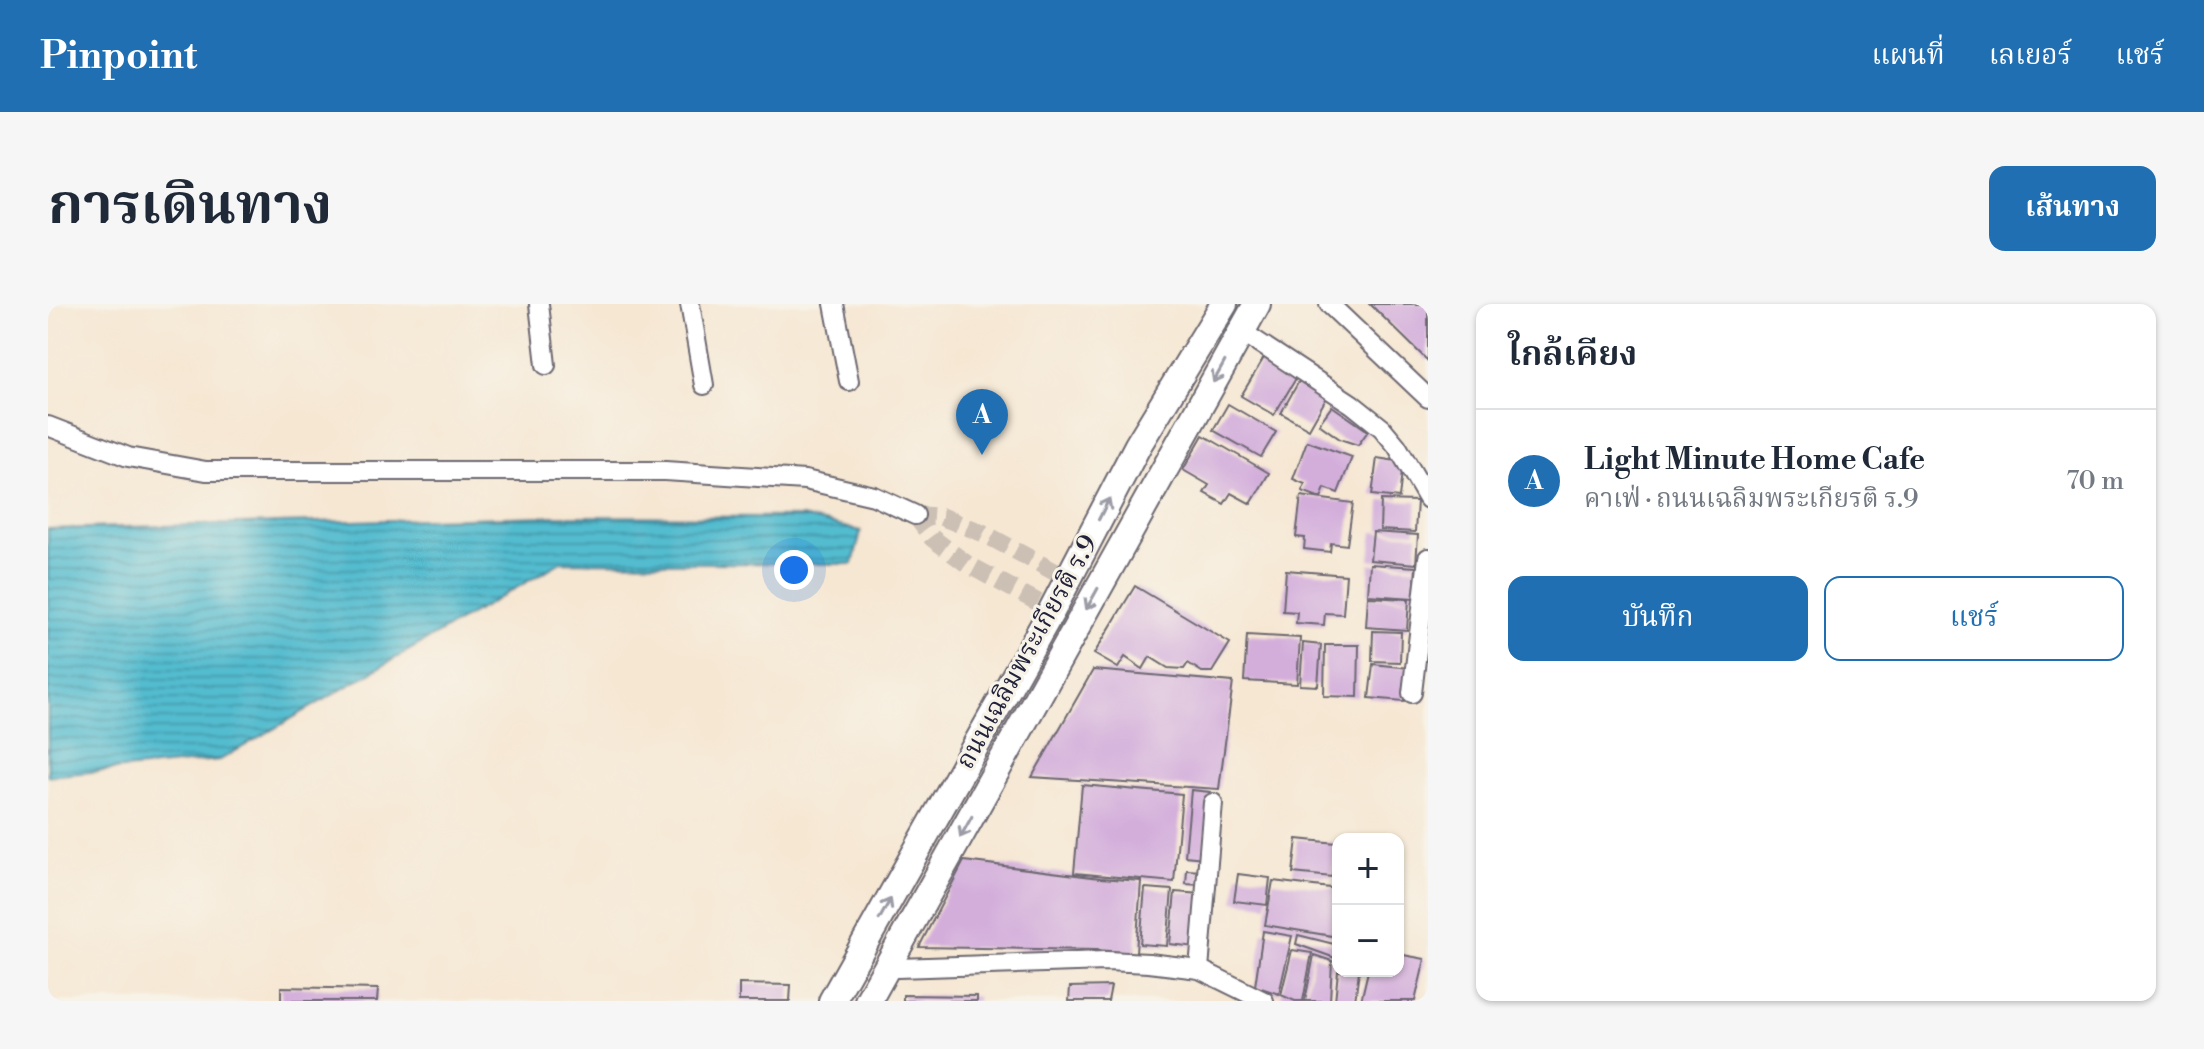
<!DOCTYPE html>
<html lang="th">
<meta charset="utf-8">
<style>
:root{--surface:#fff;--page:#f6f6f7;--text:#1f2937;--muted:#747a83;--line:#e0e1e3;--accent:#1f6fb2}
body{margin:0;font-family:"Libre Bodoni","Noto Serif Thai",serif;background:var(--page);color:var(--text)}
.controls{position:absolute;right:24px;bottom:24px;display:grid;overflow:hidden;border-radius:16px;box-shadow:0 2px 6px #0004}
.controls button{width:72px;height:72px;display:grid;place-items:center;padding:0;border:0;border-bottom:2px solid var(--line);background:var(--surface);color:var(--text);font:40px sans-serif}
.you{position:absolute;left:746px;top:266px;width:28px;height:28px;margin:-20px;border:6px solid #fff;border-radius:50%;background:#1a73e8;box-shadow:0 0 0 12px #1a73e833}
.badge{display:grid;place-items:center;width:52px;height:52px;border-radius:50%;background:var(--accent);color:#fff;font-size:26px;font-weight:700}
.pin{position:absolute;translate:-50% -66px;filter:drop-shadow(0 2px 4px #0008)}
.pin::after{content:'';position:absolute;top:42px;width:28px;height:24px;background:inherit;clip-path:polygon(0 0,100% 0,50% 100%)}
.list{margin:0;padding:0;list-style:none}
h2{display:flex;justify-content:space-between;align-items:center;height:104px;margin:0;padding:0 32px;font-size:34px}
h2 small{font-size:26px;font-weight:400;color:var(--muted)}
.list li{display:grid;grid-template-columns:52px 1fr auto;gap:24px;align-items:center;box-sizing:border-box;height:144px;padding:0 32px;border-top:2px solid var(--line)}
.list b{display:block;font-size:30px;white-space:nowrap}
.list p{margin:0;font-size:26px;white-space:nowrap;color:var(--muted)}
.list em{font-size:26px;font-style:normal;color:var(--muted)}
.actions{display:flex;gap:16px;padding:24px 32px}
.actions a{flex:1;padding:18px 0;border:2px solid var(--accent);border-radius:16px;text-align:center;font-size:28px;color:var(--accent)}
.actions .main{background:var(--accent);color:#fff}
.map{position:relative;flex:none;width:1380px;height:697px;overflow:hidden;border-radius:16px}
header{display:flex;align-items:center;gap:48px;box-sizing:border-box;height:112px;padding:0 40px;background:var(--accent);color:#fff}
header strong{font-size:38px}
nav{display:flex;gap:44px;margin-inline-start:auto;font-size:28px}
.intro{display:flex;align-items:center;justify-content:space-between;box-sizing:border-box;height:192px;padding:0 48px}
h1{margin:0;font-size:56px}
.button{padding:20px 36px;border-radius:16px;background:var(--accent);color:#fff;font-size:28px;font-weight:700}
main{display:flex;gap:48px;padding:0 48px}
aside{flex:1;background:var(--surface);border-radius:16px;box-shadow:0 2px 6px #0004}
.map>svg:first-child{display:block}
.water{fill:url(#water-rules);stroke:#3a6f85;stroke-width:2}
.building{fill:#d3aedb}
.lines{fill:none;stroke-linecap:round;stroke-linejoin:round}
.street-tunnel{stroke:#ccc0b5;stroke-width:18;stroke-dasharray:18 9;stroke-linecap:butt}
.street-casing{stroke:#6c6770;stroke-width:22}
.secondary-casing{stroke:#6c6770;stroke-width:30}
.street{stroke:#fff;stroke-width:18}
.secondary{stroke:#fff;stroke-width:26}
.oneway{stroke:#9c9ca7}
.labels{text-anchor:middle;dominant-baseline:central;stroke-width:6;stroke-linejoin:round;paint-order:stroke}
.street-label{font-size:26px;fill:#22223b;stroke:#f7f3e8}
</style>
<header>
<strong>Pinpoint</strong>
<nav><a>แผนที่</a><a>เลเยอร์</a><a>แชร์</a></nav>
</header>
<div class="intro"><h1>การเดินทาง</h1><a class="button">เส้นทาง</a></div>
<main>
<div class="map">
<svg width="1380" height="697" viewBox="0 0 1380 697">
<defs>
<pattern id="water-rules" width="6" height="5" patternUnits="userSpaceOnUse" patternTransform="scale(2)"><rect width="6" height="5" fill="#53bccf"/><path d="M0 2.5h6" fill="none" stroke="#4498a9"/></pattern>
</defs>
<rect width="100%" height="100%" fill="#f7f3e8"/>
<filter id="ink" filterUnits="userSpaceOnUse"><feTurbulence type="fractalNoise" baseFrequency=".0125" numOctaves="2"/><feDisplacementMap in="SourceGraphic" scale="16" xChannelSelector="R" yChannelSelector="G"/><feConvolveMatrix kernelMatrix="1 2 1 2 8 2 1 2 1" color-interpolation-filters="sRGB"/></filter>
<filter id="wash" filterUnits="userSpaceOnUse"><feTurbulence type="fractalNoise" baseFrequency=".006" numOctaves="4" result="noise"/><feDisplacementMap in="SourceGraphic" scale="32" xChannelSelector="R" yChannelSelector="G"/><feGaussianBlur stdDeviation="1.8" result="paint"/><feColorMatrix in="noise" values="0 0 0 0 0 0 0 0 0 0 0 0 0 0 0 0 0 1.4 0 .05"/><feComposite in="paint" operator="in"/></filter>
<g filter="url(#wash)">
<rect width="100%" height="100%" fill="#f6e7d3"/>
<!-- water -->
<path class="water" d="M498,212L754,213L813,227L805,260L513,258L172,456L0,472V225Z"/>
<g id="blocks">
<!-- building -->
<g class="building">
<path d="M1322,0H1380V57Z"/>
<path d="M1217,52L1250,71L1226,111L1193,92Z"/>
<path d="M1251,77L1279,93L1261,125L1233,109Z"/>
<path d="M1180,100L1228,128L1213,153L1165,126Z"/>
<path d="M1284,102L1320,127L1310,141L1292,135L1271,120Z"/>
<path d="M1155,131L1221,169L1203,200L1183,189L1176,200L1156,189L1161,181L1135,166Z"/>
<path d="M1259,137L1304,153L1290,189L1277,184L1273,194L1254,187L1257,180L1245,175Z"/>
<path d="M1329,154L1355,158L1351,194L1324,191Z"/>
<path d="M1253,192L1305,199L1299,241L1283,239L1282,248L1256,245L1257,234L1248,233Z"/>
<path d="M1333,196L1369,197L1367,228L1332,226Z"/>
<path d="M1325,228L1370,231L1368,260L1322,256Z"/>
<path d="M1322,260L1368,263L1366,294L1320,291Z"/>
<path d="M1238,266L1298,271L1295,310L1277,309L1276,321L1248,319L1249,308L1235,307Z"/>
<path d="M1087,282L1182,339L1164,368H1154L1140,359L1136,365L1120,364L1102,353L1095,365L1077,353L1070,364L1046,350Z"/>
<path d="M1320,293L1361,295L1359,326L1318,323Z"/>
<path d="M1325,327L1353,328L1352,358L1324,357Z"/>
<path d="M1199,331L1252,334L1249,380L1196,377Z"/>
<path d="M1255,339L1273,341L1270,382L1252,381Z"/>
<path d="M1277,341H1311L1310,393L1276,392Z"/>
<path d="M1325,360L1360,364L1356,397L1321,394Z"/>
<path d="M1045,366L1185,378L1171,485L984,473Z"/>
<path d="M1034,481L1134,490L1126,578L1026,569Z"/>
<path d="M1143,486L1162,488L1156,554L1137,552Z"/>
<path d="M1249,535L1288,539L1284,573L1245,569Z"/>
<path d="M916,557L1052,574L1093,577L1088,649L1048,646L871,643Z"/>
<path d="M1139,566L1153,567L1152,581L1138,580Z"/>
<path d="M1190,570L1222,574L1219,601L1186,597Z"/>
<path d="M1225,577L1290,585V633L1217,621Z"/>
<path d="M1097,584L1124,586L1119,642L1092,640Z"/>
<path d="M1127,588L1153,590L1148,643L1122,640Z"/>
<path d="M1215,627L1244,632L1231,690L1207,682Z"/>
<path d="M1250,631L1290,641V655L1248,640Z"/>
<path d="M1244,646L1264,649L1255,697H1247L1233,691Z"/>
<path d="M1350,650L1377,655L1367,697H1313L1320,667H1350Z"/>
<path d="M1266,651L1284,657L1282,697H1257Z"/>
<path d="M1290,667H1311L1307,697H1287Z"/>
<path d="M691,680L743,681L742,697H691Z"/>
<path d="M1063,682L1060,697H1021L1022,683Z"/>
<path d="M233,683L330,685L329,697H233Z"/>
<path d="M855,691L929,692V697H855Z"/>
</g>
</g>
</g>
<g filter="url(#ink)">
<use href="#blocks" fill-opacity="0" stroke="#6c6770" stroke-width="2"/>
<g class="lines">
<!-- street-tunnel -->
<g class="street-tunnel">
<path d="M867,211L884,234L919,260L1004,306"/>
<path d="M867,211L894,213L935,229L1020,275"/>
</g>
<!-- street casing -->
<g class="street-casing">
<g id="street">
<path d="M491,0L498,61"/>
<path d="M642,0L656,81"/>
<path d="M786,0L801,77"/>
<path d="M1281,0L1380,94"/>
<path d="M1193,27L1304,100L1334,124L1349,142L1380,195"/>
<path d="M0,122L80,153L158,167H617L757,176L826,192L867,211"/>
<path d="M1364,389L1380,254"/>
<path d="M840,662L849,664L1058,657L1101,659L1151,665L1216,697"/>
<path d="M1151,665L1165,499"/>
</g>
</g>
<!-- secondary casing -->
<g class="secondary-casing">
<g id="secondary">
<path d="M784,697L1004,306L1090,141L1176,0"/>
<path d="M820,697L1209,0"/>
</g>
</g>
<!-- street -->
<use href="#street" class="street"/>
<!-- secondary -->
<use href="#secondary" class="secondary"/>
</g>
<!-- one-way arrows -->
<defs><path id="oneway-shaft" d="M-6 0H5M1.5-3L5.5 0L1.5 3" fill="none" stroke-width="1.6" stroke-linecap="round" stroke-linejoin="round" transform="scale(2)"/></defs>
<g class="oneway">
<use href="#oneway-shaft" transform="translate(1171 68) rotate(119)"/>
<use href="#oneway-shaft" transform="translate(1056 205) rotate(-63)"/>
<use href="#oneway-shaft" transform="translate(1044 295) rotate(119)"/>
<use href="#oneway-shaft" transform="translate(918 523) rotate(119)"/>
<use href="#oneway-shaft" transform="translate(837 605) rotate(-61)"/>
</g>
</g>
<g class="labels">
<!-- street labels -->
<g class="street-label">
<text transform="translate(979 348) rotate(-61)">ถนนเฉลิมพระเกียรติ ร.9</text>
</g>
</g>
</svg>
<div class="controls">
<button>+</button>
<button>−</button>
</div>
<div class="you"></div>
<div class="pin badge" style="left:934px;top:151px">A</div>
</div>
<aside>
<h2>ใกล้เคียง<small></small></h2>
<ul class="list">
<li><span class="badge">A</span><div><b>Light Minute Home Cafe</b><p>คาเฟ่ · ถนนเฉลิมพระเกียรติ ร.9</p></div><em>70 m</em></li>
</ul>
<div class="actions"><a class="main">บันทึก</a><a>แชร์</a></div>
</aside>
</main>
